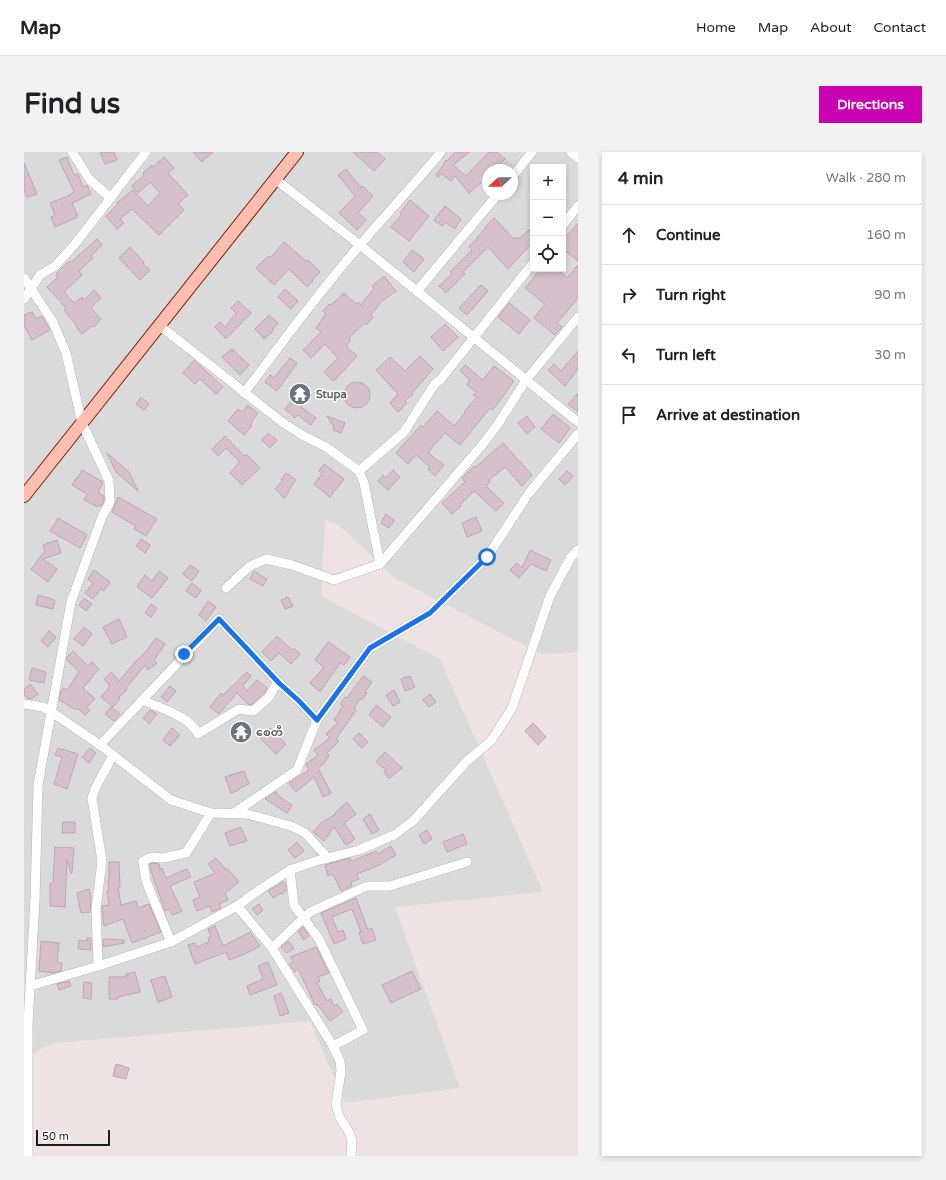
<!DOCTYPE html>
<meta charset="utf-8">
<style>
:root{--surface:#fff;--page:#f2f2f2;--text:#202124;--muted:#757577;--line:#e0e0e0;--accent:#ca00b1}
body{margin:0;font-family:"Varela Round","Noto Sans Myanmar",sans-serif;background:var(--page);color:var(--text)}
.controls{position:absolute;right:12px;top:12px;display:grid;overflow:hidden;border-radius:0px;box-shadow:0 2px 6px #0003}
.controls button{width:36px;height:36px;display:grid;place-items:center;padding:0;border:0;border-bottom:1px solid var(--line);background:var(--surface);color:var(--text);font:20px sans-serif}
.compass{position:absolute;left:458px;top:12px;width:36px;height:36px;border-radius:50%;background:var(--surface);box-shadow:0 2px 6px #0003;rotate:249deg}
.scale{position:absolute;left:12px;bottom:10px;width:74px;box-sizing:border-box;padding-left:4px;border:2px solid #1d1d1d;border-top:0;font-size:11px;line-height:14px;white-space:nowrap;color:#1d1d1d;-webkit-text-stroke:3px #fff;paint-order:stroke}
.stop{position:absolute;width:12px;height:12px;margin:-9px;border:3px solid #1a73e8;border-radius:50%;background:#fff}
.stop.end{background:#1a73e8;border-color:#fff;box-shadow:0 1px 4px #0008}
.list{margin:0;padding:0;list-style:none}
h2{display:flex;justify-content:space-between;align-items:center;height:52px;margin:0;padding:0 16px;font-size:17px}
h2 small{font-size:13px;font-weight:400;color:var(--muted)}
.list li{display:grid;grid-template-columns:26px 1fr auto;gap:12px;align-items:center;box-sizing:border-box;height:60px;padding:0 16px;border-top:1px solid var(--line)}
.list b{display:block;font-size:15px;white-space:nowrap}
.list em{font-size:13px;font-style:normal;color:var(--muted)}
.icon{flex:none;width:22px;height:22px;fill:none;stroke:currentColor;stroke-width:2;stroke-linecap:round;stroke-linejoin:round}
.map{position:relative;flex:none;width:554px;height:1004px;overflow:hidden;border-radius:0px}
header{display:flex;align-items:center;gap:24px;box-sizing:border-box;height:56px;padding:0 20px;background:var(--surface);border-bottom:1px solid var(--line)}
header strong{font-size:19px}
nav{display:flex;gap:22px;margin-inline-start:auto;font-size:14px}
.intro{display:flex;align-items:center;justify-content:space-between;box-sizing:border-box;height:96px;padding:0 24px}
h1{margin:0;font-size:28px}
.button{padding:10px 18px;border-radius:0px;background:var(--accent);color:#fff;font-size:14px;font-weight:700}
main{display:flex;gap:24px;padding:0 24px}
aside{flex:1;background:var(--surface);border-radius:0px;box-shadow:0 2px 6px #0003}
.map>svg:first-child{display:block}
.residential{fill:#dbdadb;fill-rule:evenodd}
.building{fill:#d6c1cb;stroke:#c2a3b0}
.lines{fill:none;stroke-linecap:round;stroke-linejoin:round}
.street-casing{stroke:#b6b6b6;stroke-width:10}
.secondary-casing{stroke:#781c00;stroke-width:14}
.street{stroke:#fff;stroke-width:9}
.secondary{stroke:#ffbeb0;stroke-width:12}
.route{stroke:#1a73e8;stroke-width:5}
.labels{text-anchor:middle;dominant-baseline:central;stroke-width:3;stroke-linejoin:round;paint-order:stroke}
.worship-label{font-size:11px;font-weight:bold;fill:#5b616d;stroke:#fff;text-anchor:start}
</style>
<header>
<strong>Map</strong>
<nav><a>Home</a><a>Map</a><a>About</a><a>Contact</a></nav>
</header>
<div class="intro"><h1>Find us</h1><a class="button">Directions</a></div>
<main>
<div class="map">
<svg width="554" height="1004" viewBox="0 0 554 1004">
<rect width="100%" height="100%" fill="#efe2e4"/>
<!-- residential -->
<path class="residential" d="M0,0H554V500L517,502L371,426L315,373L301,368L297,444L416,507L519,740L371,755L436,936L321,951L286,869L30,891L0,905ZM509,15H539V117H509ZM464,18H488V42H464Z"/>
<!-- building -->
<g class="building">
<path d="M76,0H90L93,8L81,12Z"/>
<path d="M169,0H189L178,10Z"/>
<path d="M329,0H353L361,7L350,19Z"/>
<path d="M431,0H446L429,13L442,24L465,0H473L481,7L470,18H464V25L445,41L431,24L427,29L418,22L414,25L412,23L420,12L419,11L422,8L423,9Z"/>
<path d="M43,5L50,23L54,22L59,35L63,33L67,42L48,51L54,65L31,75L27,65L31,63L26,51L46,43L50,39L35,8Z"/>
<path d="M140,5L150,16L144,21L164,43L154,52L160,58L135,83L108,57L96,67L100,71L93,77L82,64L94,52L93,51L109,38L124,54L136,41L126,30L114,41L108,34L120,23L119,21L128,13L129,15Z"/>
<path d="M0,11L13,42L3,45L0,38Z"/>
<path d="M322,17L337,36L338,34L349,44L334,61L342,68L333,78L315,61L331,44L314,23Z"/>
<path d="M386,48L405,64L385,89L367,75L378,62L376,61Z"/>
<path d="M421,54L437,67L431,77L421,70L418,74L410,68Z"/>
<path d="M470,66L490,87L492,85L494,87L509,75V90L484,117L464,95L439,120L441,122L422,141L415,134L428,122L426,120L448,98L445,94L454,86L453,85L462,76L461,75Z"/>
<path d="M554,71V109L539,97V86L543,82L544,83Z"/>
<path d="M73,87L78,93L67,104L69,106L55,119L58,123L40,140L50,151L58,145L60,148L70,138L77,146L67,156L77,167L70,175L68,174L58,182L52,175L53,174L40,158L42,156L23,135L34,125L32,122L45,109L46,111Z"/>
<path d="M260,90L283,110L284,108L296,120L288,128L289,129L283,135L265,117L250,133L232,116L244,104L246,106Z"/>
<path d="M106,95L120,110L119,112L126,118L116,128L95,106Z"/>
<path d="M388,98L400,107L390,120L379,110Z"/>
<path d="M554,113V146L533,171L538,175L531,183L510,166L521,152L501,136L517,117H532L543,126Z"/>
<path d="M360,124L372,139L357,150L347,163L349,165L342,173L340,171L325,186L327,188L322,194L333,204L311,228H308L300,220L314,206L301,192L287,206L279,198L297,180L292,176L302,162L299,159L305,152L307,153L320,141L332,152L334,150L337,153L350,136L348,134Z"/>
<path d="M457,133L464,139L443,163L435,156Z"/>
<path d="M261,137L274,149L267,157L254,145Z"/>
<path d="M214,149L227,161L202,187L191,175L196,170L201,175L212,161L207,156Z"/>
<path d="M485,151L506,168L495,182L474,165Z"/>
<path d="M8,160L12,167L18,164L26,178L8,188L0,173V163Z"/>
<path d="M245,163L254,171L248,178L249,179L240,187L231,177Z"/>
<path d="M421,172L434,185L419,199L407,185Z"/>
<path d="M208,197L225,213L216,223L198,205Z"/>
<path d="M554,199V217L541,234L524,218L530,212L537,219Z"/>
<path d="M396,204L409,217L388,241L389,242L381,249L383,251L374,260L366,251L374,242L352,218L366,205L381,219Z"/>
<path d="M266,206L273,211L253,239L241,230L246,223L250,226Z"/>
<path d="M170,208L199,235L192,242L176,227L171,232L159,221Z"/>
<path d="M441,213L459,228L470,214L490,229L469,258L466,256L436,293L421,281L408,295V296L404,301L420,313L411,324L404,317L406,315L392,303L384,312L372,301L397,273L399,275L413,259L430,274L441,261L440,260L453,245L449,243L452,240L443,233L446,228L436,219Z"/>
<circle cx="333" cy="243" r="13"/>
<path d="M278,234L288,243L277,255L292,266L287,273L274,263L271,266L261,257L273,243L271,241Z"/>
<path d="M554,241V260L544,252Z"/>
<path d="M117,245L125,252L120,258L112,252Z"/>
<path d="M224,253L234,261L228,269L229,270L226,273L228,274L220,283L204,269L214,257L218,260Z"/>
<path d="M529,262L546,276L535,291L517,277Z"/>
<path d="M303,264L321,271L317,281L309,278L310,275Z"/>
<path d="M503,264L511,275L503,282L494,271Z"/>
<path d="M244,281L253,288L246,296L238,288Z"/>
<path d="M201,284L220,304L222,302L236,316L218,333L206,321L215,311V309L202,296L194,304L188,297Z"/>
<path d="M479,291L508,323L498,334L481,315L465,328L466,330L462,334L480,351L472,359L450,339L436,353L437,354L428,362L418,351L441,330L438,326L450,314L452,315Z"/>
<path d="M83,301L105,320L114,339L92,320Z"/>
<path d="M300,312L320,327L306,345L290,332L298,322L295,319Z"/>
<path d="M58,318L79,330L74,341L80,344V349L77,354L75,353L74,355L60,348L63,342L48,333L52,326L53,327Z"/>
<path d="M369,318L376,325L364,338L354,329L359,323L362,326Z"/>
<path d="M543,319L549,324L541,333L535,327Z"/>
<path d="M262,321L272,328L264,339L265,340L260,346L251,337L258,329L257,328Z"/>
<path d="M94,345L133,367L122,384L110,377L112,374L88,360Z"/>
<path d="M362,362L370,368L365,376L357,371Z"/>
<path d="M452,365L458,379L443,385L438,371Z"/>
<path d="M34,366L63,383L56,396L26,379Z"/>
<path d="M117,387L126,393L121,401L112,394Z"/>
<path d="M33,388L37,401L19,407L33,417L24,430L7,417L21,399L19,393Z"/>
<path d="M506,398L527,408L522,419L507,412L495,426L486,418L493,411L498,416Z"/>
<path d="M166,413L175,419L168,429L159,422Z"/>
<path d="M70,418L86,430L80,439L77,437L69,447L61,441L69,431L64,427Z"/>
<path d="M135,419L144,426L128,446L113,435L121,423L128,429Z"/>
<path d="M230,419L243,427L239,434L226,427Z"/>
<path d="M168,431L177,438L172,446L162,439Z"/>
<path d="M14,443L31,448L29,457L12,453Z"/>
<path d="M264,445L269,454L261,457L257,448Z"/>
<path d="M60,446L68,452L62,459L55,453Z"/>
<path d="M184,449L192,455L182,469L175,463Z"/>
<path d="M127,452L133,456L127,465L121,461Z"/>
<path d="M95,467L103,485L88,492L79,475Z"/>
<path d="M60,475L68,482L59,494L50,487Z"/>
<path d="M25,479L32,485L24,495L17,489Z"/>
<path d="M253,484L268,498L270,496L276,502L267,512L255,501L247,509L238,500Z"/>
<path d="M132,486L141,492L130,508L133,511L124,518L121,513L102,536L103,538L95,545L96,547L89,555L77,545L86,534L80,527L87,520L95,529L112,509L120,502Z"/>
<path d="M304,490L326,505L320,513L316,511L296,540L286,531L300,515L291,508Z"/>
<path d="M49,499L64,514L68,510L75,517L59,536L71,547L63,555L66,558L61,563L53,556L52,558L35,548L37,539L39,536L43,538L55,520L43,508V505Z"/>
<path d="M8,516L22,520L20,531L5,528Z"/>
<path d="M223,520L227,524L219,534L223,539L233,528L243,536L240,541L227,553L224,552L213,541L195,562L186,555L197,541L199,543Z"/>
<path d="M339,524L348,530L341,540L343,541L339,547H336L330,556L332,558L312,587L315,589L303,601L305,603L300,611L294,616L307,641L299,645L290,625L272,640L265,631L285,618L282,612L294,603L290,598L306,586L302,582L314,570L310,568L319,554L316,552L321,545L323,546Z"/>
<path d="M386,524L391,535L381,539L377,527Z"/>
<path d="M6,532L14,542L7,547L3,546L0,543V537Z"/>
<path d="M146,534L152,539L143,550L137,545Z"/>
<path d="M370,538L376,550L369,554L362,543Z"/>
<path d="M406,542L412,550L405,555L399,548Z"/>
<path d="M352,553L367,565L359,575L345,563Z"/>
<path d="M87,555L96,562L90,569L81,562Z"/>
<path d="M126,558L133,562L125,572L119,566Z"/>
<path d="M509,571L522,585L514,593L501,579Z"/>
<path d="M148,576L156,583L146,594L139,588Z"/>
<path d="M246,576L262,592L252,602L236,586Z"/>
<path d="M335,581L344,590L338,596L329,587Z"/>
<path d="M34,596L54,602L43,637L30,632L38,605L31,603Z"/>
<path d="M66,596L72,601L65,611L58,605Z"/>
<path d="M361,600L378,616L365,627L360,620L362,619L360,615L359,616L352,610Z"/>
<path d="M220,619L225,632L214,637L215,638L207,641L201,625Z"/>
<path d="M252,640L257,646L268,653L263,661L241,647Z"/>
<path d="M323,650L332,662L320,671L331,687L322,693L310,675L300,689L289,680L297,671L312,662L311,661Z"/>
<path d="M346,662L355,678L348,682L339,667Z"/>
<path d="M39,670H51V681H38Z"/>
<path d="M217,675L223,689L206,694L201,681Z"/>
<path d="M403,678L408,687L400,692L395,683Z"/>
<path d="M439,682L443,692L423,700L419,690Z"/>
<path d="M273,690L280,699L271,706L264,698Z"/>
<path d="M367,694L372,703L358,711V712L333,722L335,727L327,730L328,734L317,739L309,722L304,724L301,713L326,706L328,709L352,699L354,702Z"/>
<path d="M31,695L50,696L48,721H47L43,708L41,755L26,754V731H29Z"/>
<path d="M192,706L202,718L204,717L215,730L201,741L204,748L195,752L197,756L188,760L186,754L173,759L169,748L176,745L170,730L191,721L184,712Z"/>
<path d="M85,710H95L96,735H94L97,753L112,749L114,756L125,752L137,780L108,791L99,767L80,774L78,757V754L85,753L83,739H85L84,729H85Z"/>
<path d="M128,711L135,712L136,717L138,716L142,726L163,717L167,725L146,734L158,759L148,763L145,757L141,759L127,719L126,712Z"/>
<path d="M259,730L262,734V739L258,742L257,741L249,746L244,739Z"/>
<path d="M65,737L67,747L66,760L57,761L53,741Z"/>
<path d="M332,746L344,778L348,776L352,788L339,792L335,781L337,780L328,757L308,765L314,780L319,778L322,787L310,792L297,761Z"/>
<path d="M235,752L239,758L233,763L228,757Z"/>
<path d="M191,774L199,794L226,780L236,794L221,802L205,808L202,800L171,812L164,793L171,791L173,795L185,790L184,786L187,785L184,777Z"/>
<path d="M279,775L285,784L280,788L274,779Z"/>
<path d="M63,786H67V798L54,797L55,788L63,789Z"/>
<path d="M79,787L100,788V791L79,795Z"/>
<path d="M17,789L35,791L33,810L38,811L37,819L29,821L15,819Z"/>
<path d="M264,789L270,796L263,801L257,795Z"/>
<path d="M292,795L305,821L294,825L296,829L293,831L303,849L307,847L310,854L313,852L319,860L306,869L293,852L291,853L274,817L271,820L265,812L269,809L266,805Z"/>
<path d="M244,810L253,833L226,843L223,834L239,827L234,814Z"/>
<path d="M388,819L397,837L367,851L358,833Z"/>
<path d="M111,820L116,840L94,845V847H85V825H102V822Z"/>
<path d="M141,824L148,845L134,850L127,828Z"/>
<path d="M45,829L47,834L35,838L33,832Z"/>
<path d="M60,830L68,831L67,847L59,846Z"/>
<path d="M257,841L265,861L256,864L250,844Z"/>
<path d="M92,912L105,916L102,927L89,924Z"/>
</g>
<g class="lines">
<!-- street casing -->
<g class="street-casing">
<g id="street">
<path d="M48,0L66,28L87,46"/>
<path d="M547,0L554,6"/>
<path d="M488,25L508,0"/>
<path d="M251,27L336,93L554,270"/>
<path d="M539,73L554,54"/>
<path d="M0,126L29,170L42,201L58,271L85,329L86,350L78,365L47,450L14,633L11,748L4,872V1004"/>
<path d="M393,139L474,42"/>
<path d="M0,147L16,123L31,114L51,92L122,0"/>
<path d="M135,173L258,270L278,283L302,295L335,319L340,331L356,412"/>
<path d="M220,241C258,191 294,141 335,94C362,62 391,32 417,0"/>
<path d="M335,319L380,280L410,233L417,227L509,111"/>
<path d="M202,436L226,414L242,407L268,413L310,428L356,412L459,292L474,272L502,228L554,165"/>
<path d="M118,548C135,556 166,564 174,582L215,557L229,559L245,545L250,536L255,531"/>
<path d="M0,552L19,555L26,559L76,593L147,648L187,661L223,662L267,674L281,681L304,706"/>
<path d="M76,593L195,467L255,531L275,549L293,568"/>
<path d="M210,661L273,618L293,568L346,496L406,461L463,405L505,341L554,282"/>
<path d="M266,718L270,753L295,787L339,878L309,894"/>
<path d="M213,754L248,796L309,894L316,909L317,919L312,952L315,964L326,982L328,989L327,1004"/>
<path d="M147,790L122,729L119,709L127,705L139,706L162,701L187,661"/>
<path d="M248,796L286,760L343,734H366L443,710"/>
<path d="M74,814L72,757L78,709L68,646L71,637L89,603"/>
<path d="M6,834L74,814L147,790L213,754L238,736L266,718L292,709L335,698L370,683L389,669L443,609L467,589L488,556L526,444L547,405L554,398"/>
</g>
</g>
<!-- secondary casing -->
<g class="secondary-casing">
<path id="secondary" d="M0,344L273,0"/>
</g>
<!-- street -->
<use href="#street" class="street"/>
<!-- secondary -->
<use href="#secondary" class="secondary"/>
</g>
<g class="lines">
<!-- route -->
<path class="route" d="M160,502L195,467L255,531L275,549L293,568L346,496L406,461L463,405"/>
</g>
<!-- icons -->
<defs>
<g id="temple-disc" transform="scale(1.15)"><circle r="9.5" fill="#6b7280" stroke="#fff"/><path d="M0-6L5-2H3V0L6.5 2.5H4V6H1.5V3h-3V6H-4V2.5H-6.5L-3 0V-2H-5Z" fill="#fff"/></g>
</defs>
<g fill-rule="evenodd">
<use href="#temple-disc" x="276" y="242"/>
<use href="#temple-disc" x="217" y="580"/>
</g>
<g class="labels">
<!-- worship labels -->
<g class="worship-label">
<text x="292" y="242">Stupa</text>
<text x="232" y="580">စေတီ</text>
</g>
</g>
</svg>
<div class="controls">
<button>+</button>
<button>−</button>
<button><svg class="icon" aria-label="locate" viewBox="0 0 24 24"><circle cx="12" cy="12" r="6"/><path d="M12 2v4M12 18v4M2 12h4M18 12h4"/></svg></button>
</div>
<svg class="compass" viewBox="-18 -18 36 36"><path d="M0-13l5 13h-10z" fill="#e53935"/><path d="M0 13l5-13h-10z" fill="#757577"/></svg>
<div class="scale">50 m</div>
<div class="stop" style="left:463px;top:405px"></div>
<div class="stop end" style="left:160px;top:502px"></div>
</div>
<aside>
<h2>4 min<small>Walk · 280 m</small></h2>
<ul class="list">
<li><svg class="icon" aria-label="ahead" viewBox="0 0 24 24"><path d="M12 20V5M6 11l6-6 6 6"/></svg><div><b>Continue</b></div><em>160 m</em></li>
<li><svg class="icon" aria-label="right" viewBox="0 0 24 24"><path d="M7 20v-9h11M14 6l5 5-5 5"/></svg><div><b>Turn right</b></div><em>90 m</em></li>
<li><svg class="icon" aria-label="left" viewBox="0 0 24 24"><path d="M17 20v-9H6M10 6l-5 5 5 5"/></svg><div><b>Turn left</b></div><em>30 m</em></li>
<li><svg class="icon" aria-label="arrive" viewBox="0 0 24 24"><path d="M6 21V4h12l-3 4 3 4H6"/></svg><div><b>Arrive at destination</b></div></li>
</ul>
</aside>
</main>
